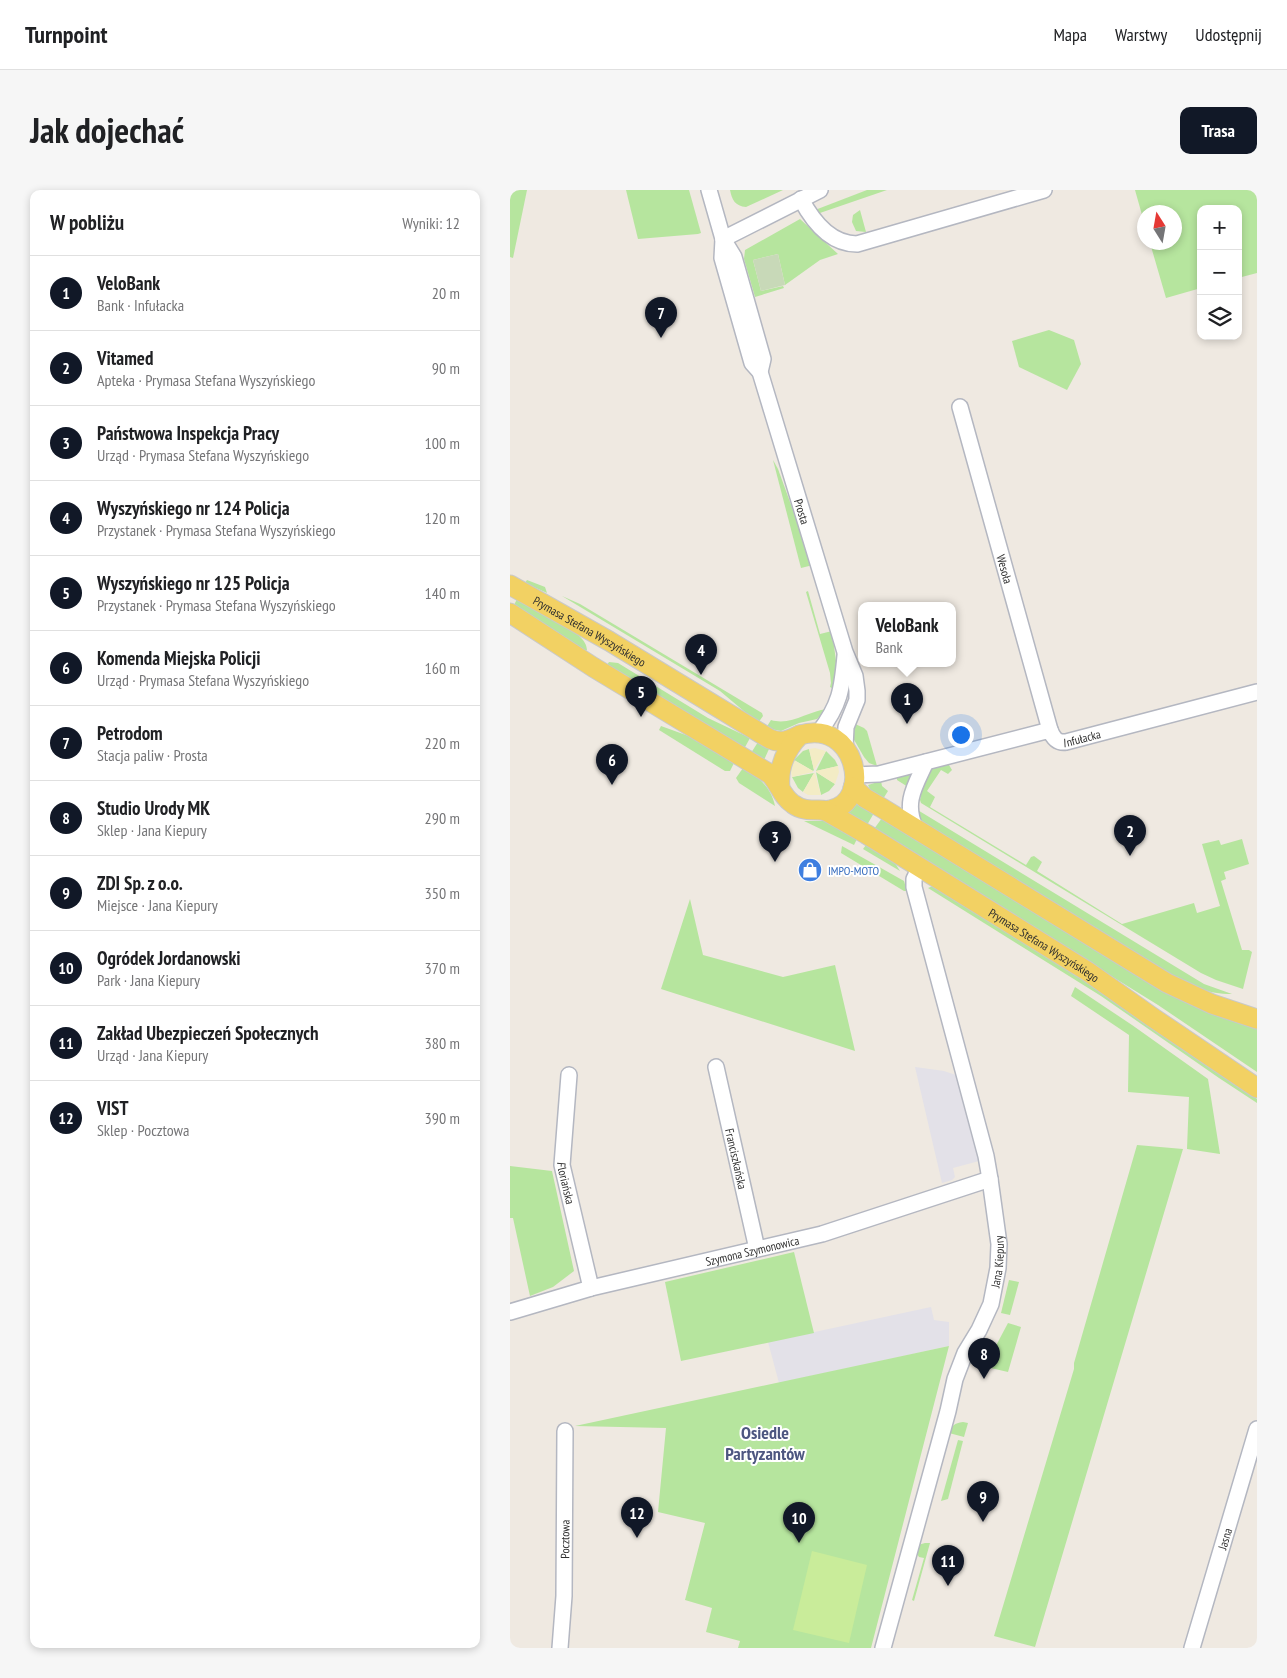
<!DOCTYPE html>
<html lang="pl">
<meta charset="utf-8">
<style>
:root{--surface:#fff;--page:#f6f6f6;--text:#202124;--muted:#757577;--line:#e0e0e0;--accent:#111827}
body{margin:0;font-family:"PT Sans Narrow",sans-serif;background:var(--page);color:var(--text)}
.controls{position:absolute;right:15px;top:15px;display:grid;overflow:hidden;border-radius:10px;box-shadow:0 2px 8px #0003}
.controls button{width:45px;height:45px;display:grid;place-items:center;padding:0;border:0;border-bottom:1px solid var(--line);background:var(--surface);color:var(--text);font:25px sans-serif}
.compass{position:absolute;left:627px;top:15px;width:45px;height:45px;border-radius:50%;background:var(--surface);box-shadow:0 2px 8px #0003;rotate:349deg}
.you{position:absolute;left:450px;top:544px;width:18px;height:18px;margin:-12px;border:4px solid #fff;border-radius:50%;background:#1a73e8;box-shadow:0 0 0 8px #1a73e833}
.badge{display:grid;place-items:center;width:32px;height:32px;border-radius:50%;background:var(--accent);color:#fff;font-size:16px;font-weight:700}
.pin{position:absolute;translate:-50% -41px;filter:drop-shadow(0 1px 2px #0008)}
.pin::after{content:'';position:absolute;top:26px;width:18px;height:15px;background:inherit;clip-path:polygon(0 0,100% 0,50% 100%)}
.popup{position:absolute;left:348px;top:412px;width:98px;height:65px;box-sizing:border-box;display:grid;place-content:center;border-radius:10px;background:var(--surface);filter:drop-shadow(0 1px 4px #0005);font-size:16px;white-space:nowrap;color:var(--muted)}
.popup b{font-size:19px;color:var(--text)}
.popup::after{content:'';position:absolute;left:50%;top:100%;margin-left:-10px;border:10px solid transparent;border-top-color:var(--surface)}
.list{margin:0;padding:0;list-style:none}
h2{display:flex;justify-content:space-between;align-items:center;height:65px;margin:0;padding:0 20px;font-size:21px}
h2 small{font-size:16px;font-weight:400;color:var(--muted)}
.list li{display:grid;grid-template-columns:32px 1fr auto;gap:15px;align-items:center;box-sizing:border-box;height:75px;padding:0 20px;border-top:1px solid var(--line)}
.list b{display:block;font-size:19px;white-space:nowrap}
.list p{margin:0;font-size:16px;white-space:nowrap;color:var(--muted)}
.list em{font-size:16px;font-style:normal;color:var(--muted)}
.icon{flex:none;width:28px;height:28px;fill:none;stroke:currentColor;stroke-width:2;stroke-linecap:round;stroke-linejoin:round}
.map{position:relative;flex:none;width:747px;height:1458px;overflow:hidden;border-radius:10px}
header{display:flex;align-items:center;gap:30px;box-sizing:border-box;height:70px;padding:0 25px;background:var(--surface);border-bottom:1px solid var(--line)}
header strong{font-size:24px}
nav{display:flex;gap:28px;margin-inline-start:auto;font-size:18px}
.intro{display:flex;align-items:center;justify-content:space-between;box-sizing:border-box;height:120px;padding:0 30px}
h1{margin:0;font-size:35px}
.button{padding:12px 22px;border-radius:10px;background:var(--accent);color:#fff;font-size:18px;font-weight:700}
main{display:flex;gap:30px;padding:0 30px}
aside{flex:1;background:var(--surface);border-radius:10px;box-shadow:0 2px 8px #0003}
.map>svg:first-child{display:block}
.industrial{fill:#e3e1e8}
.green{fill:#b6e59e}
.sand{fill:#f3ecc5}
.cemetery{fill:#c8d9b8}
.pitch{fill:#c9ec9a}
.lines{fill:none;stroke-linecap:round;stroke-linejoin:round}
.minor-casing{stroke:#b4b7c1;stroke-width:18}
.major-casing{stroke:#c9c9c9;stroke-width:21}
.minor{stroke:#fff;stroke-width:15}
.major{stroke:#f2d163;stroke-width:19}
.labels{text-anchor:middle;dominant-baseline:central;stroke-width:4;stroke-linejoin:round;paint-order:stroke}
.street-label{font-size:12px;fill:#2e2e2e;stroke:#fff}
.shop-label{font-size:12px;fill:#366cbe;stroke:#fff;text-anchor:start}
.district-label{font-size:18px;font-weight:bold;fill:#4d5680;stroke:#fff}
</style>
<header>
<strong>Turnpoint</strong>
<nav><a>Mapa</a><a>Warstwy</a><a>Udostępnij</a></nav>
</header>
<div class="intro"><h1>Jak dojechać</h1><a class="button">Trasa</a></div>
<main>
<aside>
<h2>W pobliżu<small>Wyniki: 12</small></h2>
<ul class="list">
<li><span class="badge">1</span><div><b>VeloBank</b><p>Bank · Infułacka</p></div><em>20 m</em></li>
<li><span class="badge">2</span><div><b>Vitamed</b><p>Apteka · Prymasa Stefana Wyszyńskiego</p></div><em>90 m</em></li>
<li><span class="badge">3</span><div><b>Państwowa Inspekcja Pracy</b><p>Urząd · Prymasa Stefana Wyszyńskiego</p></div><em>100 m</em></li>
<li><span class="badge">4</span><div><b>Wyszyńskiego nr 124 Policja</b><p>Przystanek · Prymasa Stefana Wyszyńskiego</p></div><em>120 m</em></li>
<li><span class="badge">5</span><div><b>Wyszyńskiego nr 125 Policja</b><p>Przystanek · Prymasa Stefana Wyszyńskiego</p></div><em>140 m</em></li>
<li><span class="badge">6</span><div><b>Komenda Miejska Policji</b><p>Urząd · Prymasa Stefana Wyszyńskiego</p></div><em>160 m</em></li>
<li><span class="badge">7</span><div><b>Petrodom</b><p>Stacja paliw · Prosta</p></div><em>220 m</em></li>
<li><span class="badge">8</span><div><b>Studio Urody MK</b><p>Sklep · Jana Kiepury</p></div><em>290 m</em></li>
<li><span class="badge">9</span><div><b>ZDI Sp. z o.o.</b><p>Miejsce · Jana Kiepury</p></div><em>350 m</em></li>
<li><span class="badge">10</span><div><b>Ogródek Jordanowski</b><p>Park · Jana Kiepury</p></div><em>370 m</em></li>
<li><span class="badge">11</span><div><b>Zakład Ubezpieczeń Społecznych</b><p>Urząd · Jana Kiepury</p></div><em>380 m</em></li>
<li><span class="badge">12</span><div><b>VIST</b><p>Sklep · Pocztowa</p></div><em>390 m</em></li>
</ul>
</aside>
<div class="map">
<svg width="747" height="1458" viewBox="0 0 747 1458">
<rect width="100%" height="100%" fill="#efe9e1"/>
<!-- industrial -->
<g class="industrial">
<path d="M405,877L434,881L446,885L469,971L443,978L445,987L442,990L432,993Z"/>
<path d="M421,1117L424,1130L439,1132V1156L269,1193L258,1152Z"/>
</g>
<!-- green -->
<g class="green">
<path d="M0,0H17L3,68L0,67Z"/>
<path d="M116,0H179L191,43L188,44L128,49Z"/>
<path d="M220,0H273L236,17C225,16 222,10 220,0Z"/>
<path d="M357,0H377L307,24L305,20Z"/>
<path d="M625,0H747V83L728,88V19H691V98L656,108L640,53L664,52V22H634V32Z"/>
<path d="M350,20L356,42L346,41L342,32L343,25Z"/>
<path d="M290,29L328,64L310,70L275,95L268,64L243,70L251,101L273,96L274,98L245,107L234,69L235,60Z"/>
<path d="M539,140L564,150L571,174L557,200L509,177L502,151Z"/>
<path d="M263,270L268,279L303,375L291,378Z"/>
<path d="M17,390L35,397L37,403L15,393Z"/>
<path d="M298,401L310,444L322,441L326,471L324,499L320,497L321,493L320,483L296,402Z"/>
<path d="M52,406L70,414L252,523L253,526L248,533L210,501Z"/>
<path d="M7,409C23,418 78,441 77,460L75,461L4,415Z"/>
<path d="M99,472L108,473L198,528L240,548L234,559L97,475Z"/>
<path d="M317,519L307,529L289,533L271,541L256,538L261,530C281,536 298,521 317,519Z"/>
<path d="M343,533L354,538L357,541L367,576L359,573L354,567L343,548L342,543Z"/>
<path d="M151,536L184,548L224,573L220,581H215L149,540Z"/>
<path d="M248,552L259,559L254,570L241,563Z"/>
<path d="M299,559L304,580L303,581L284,570L293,561Z"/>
<path d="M316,561L325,570L328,576L306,581Z"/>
<path d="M434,574L439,575L442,580L438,584L431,580L417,601L425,607L420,617L516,675L521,667L524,666L532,672L527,681L612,734L684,713L687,723L710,716L692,654L709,650L711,655L732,649L739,674L714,682L716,689L711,691L732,760H739L742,762L733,799L706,790L691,783L411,613L410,610L411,606L407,603L423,577Z"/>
<path d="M233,578C249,587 261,597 265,616L229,593L226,588Z"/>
<path d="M404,581L398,597L387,590V586Z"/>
<path d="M306,582L325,594L319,601L311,605Z"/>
<path d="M304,583L293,602L288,598L282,587Z"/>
<path d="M371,591L372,596L378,601L373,609L361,601L358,595Z"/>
<path d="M346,612L364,623L357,635L337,623Z"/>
<path d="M406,619L694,794L722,804C697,804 684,797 663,786L414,634L410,630Z"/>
<path d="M372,628L690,819L715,828L747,837V882L648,815L364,639Z"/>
<path d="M294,631H315L347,649L344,655Z"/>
<path d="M356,655L385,673L390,681L353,659Z"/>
<path d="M332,656L394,691L397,701H394L331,663Z"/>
<path d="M423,696L594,801L659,849L747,909V913L709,888L591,806L418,698Z"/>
<path d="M180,709L193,765L273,787L325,775L345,861L151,799Z"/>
<path d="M565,797L622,835L698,889L710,964L677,959L679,907L618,902L619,845L561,806Z"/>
<path d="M627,955L673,959L525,1457L484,1446L564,1179V1173Z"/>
<path d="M0,976L42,981L64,1081L43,1097L20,1106L3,1028H0Z"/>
<path d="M284,1062L304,1143L171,1171L155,1092Z"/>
<path d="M499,1090L509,1092L500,1125L491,1123Z"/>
<path d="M498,1133L511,1137L498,1182L472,1176L475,1168L481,1165Z"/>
<path d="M439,1156L361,1458H228L230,1451L196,1442L202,1418L175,1410L195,1333L148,1322L156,1238L65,1236Z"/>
<path d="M453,1232L458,1233L454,1247L439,1243C442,1236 444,1233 453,1232Z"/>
<path d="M448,1250L453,1251L438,1309L431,1311Z"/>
<path d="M415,1353H420L404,1411L402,1410L414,1368L409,1367L406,1362L408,1355Z"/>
</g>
<!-- sand -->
<g class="sand">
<path d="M305,558L316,561L304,580L299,559Z"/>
<path d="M284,570L303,581V582L282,587L281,581Z"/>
<path d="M328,576L329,582L325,594L306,582V581Z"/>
<path d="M304,583H305L311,605H298L293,602Z"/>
</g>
<!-- cemetery -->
<path class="cemetery" d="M268,64L275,95L251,101L243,70Z"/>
<!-- pitch -->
<path class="pitch" d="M302,1361L357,1375L339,1453L283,1440Z"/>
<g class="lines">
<!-- minor casing -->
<g class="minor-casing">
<g id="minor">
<path d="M199,0L213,49L224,67L253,169L250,182"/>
<path d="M291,9C302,30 320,54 347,54L534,0"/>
<path id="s1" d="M213,49L212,68L242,173L250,182L335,462L345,486L347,501V510L336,537L335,558"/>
<path d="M213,49L310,0"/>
<path id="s2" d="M450,217L540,540"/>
<path d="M309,542C330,515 332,499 335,466"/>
<path id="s3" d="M344,585L369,584L540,540C543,548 547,553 556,552L747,502"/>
<path d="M406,639C393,613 405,596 416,572"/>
<path id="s4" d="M206,877L247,1059"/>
<path id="s5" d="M59,885L52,975L81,1098"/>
<path id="s6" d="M0,1122L81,1098L312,1044L480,989"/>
<path id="s7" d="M50,1458L54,1406L55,1241"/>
<path id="s8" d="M373,1458L438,1221L445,1189L455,1163L469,1140L481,1114L488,1078L489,1054L480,989L476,966L404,697V689L410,677"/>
<path id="s9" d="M682,1458L747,1239"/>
</g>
</g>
<!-- major casing -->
<g class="major-casing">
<g id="major">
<path id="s10" d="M0,395L99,451L260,549C271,554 280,550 290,545"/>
<path d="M0,423L83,477L260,584C269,593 272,607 283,614C291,620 299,620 309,620C313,620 316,621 320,620C364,612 346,528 290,545C275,560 268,577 270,598"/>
<path d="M343,597L355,608L372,618L657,793L702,814L747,829"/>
<path id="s11" d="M316,621L356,644L577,781L642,827L747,898"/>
</g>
</g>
<!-- minor -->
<use href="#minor" class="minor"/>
<!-- major -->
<use href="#major" class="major"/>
</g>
<!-- icons -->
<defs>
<g id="shop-disc" transform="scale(1.25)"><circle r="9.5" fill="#3f7fe0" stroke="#fff"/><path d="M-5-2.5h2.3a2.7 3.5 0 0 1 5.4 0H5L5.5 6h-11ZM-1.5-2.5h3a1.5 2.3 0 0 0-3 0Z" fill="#fff"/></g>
</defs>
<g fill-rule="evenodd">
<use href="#shop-disc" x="300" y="680"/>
</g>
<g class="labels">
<!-- street labels -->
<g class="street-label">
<text stroke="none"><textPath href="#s1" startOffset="286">Prosta</textPath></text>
<text stroke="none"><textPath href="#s2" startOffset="168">Wesoła</textPath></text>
<text stroke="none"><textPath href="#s10" startOffset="92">Prymasa Stefana Wyszyńskiego</textPath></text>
<text stroke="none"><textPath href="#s3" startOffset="240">Infułacka</textPath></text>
<text stroke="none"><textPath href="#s11" startOffset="256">Prymasa Stefana Wyszyńskiego</textPath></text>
<text stroke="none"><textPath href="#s4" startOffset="94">Franciszkańska</textPath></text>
<text stroke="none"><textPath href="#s5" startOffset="109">Floriańska</textPath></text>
<text stroke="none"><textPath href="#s6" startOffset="250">Szymona Szymonowica</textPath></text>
<text stroke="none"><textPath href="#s8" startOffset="405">Jana Kiepury</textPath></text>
<text stroke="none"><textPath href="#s9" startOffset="114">Jasna</textPath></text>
<text stroke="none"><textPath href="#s7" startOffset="109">Pocztowa</textPath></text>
</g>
<!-- shop labels -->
<g class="shop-label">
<text x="318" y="680">IMPO-MOTO</text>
</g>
<!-- district labels -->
<g class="district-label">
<text x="255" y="1242">Osiedle<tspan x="255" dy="21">Partyzantów</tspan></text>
</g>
</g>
</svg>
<div class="controls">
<button>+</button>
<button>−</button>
<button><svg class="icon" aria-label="layers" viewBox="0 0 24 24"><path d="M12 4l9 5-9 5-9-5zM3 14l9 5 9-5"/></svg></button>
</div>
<svg class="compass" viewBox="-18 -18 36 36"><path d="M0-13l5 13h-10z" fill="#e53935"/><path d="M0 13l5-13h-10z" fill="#757577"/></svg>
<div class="you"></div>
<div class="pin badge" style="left:397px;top:534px">1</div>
<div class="popup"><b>VeloBank</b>Bank</div>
<div class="pin badge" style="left:620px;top:666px">2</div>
<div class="pin badge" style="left:265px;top:672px">3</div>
<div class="pin badge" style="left:191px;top:485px">4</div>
<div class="pin badge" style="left:131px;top:527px">5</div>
<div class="pin badge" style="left:102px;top:595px">6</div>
<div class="pin badge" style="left:151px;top:148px">7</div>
<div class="pin badge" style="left:474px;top:1189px">8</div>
<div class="pin badge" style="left:473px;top:1332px">9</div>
<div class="pin badge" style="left:289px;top:1353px">10</div>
<div class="pin badge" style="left:438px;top:1396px">11</div>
<div class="pin badge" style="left:127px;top:1348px">12</div>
</div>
</main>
